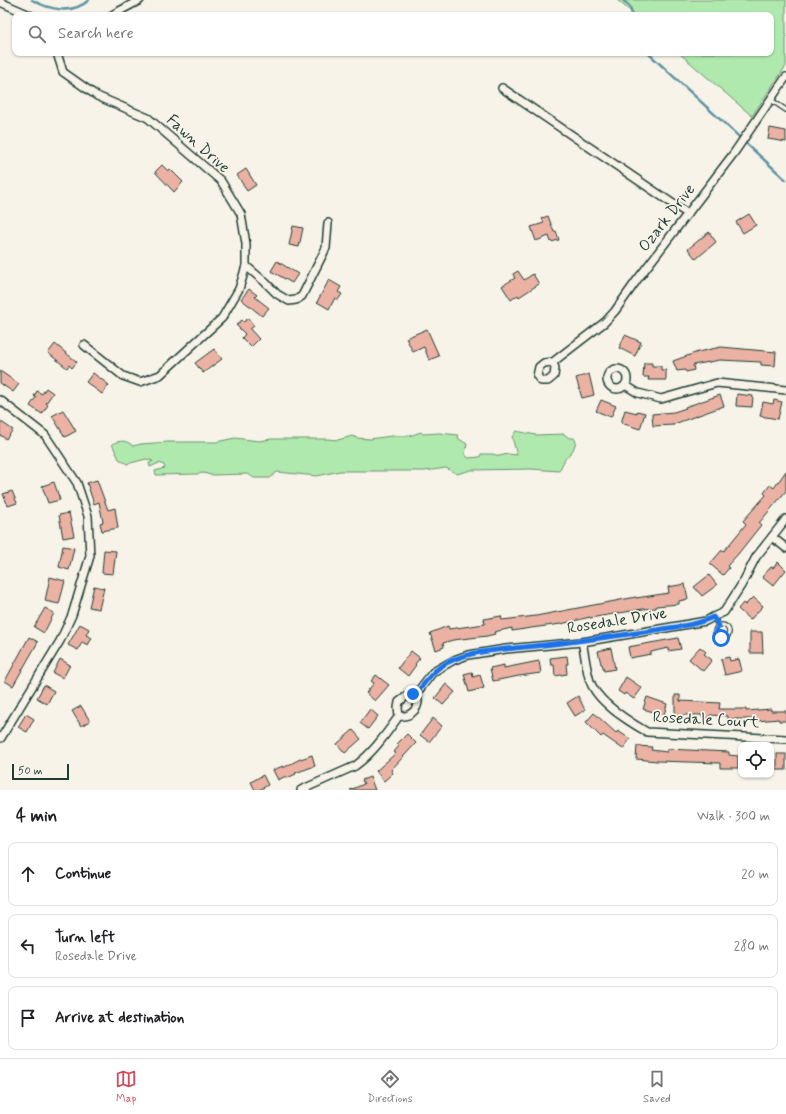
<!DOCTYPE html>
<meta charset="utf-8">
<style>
:root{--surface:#fff;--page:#f6f6f6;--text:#202124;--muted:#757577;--line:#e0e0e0;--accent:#d1495b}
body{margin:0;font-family:Mynerve,sans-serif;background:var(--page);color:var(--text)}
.controls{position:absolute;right:12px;bottom:12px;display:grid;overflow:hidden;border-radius:8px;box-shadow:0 1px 3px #0004}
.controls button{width:36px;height:36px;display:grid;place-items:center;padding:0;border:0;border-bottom:1px solid var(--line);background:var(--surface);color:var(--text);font:20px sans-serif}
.scale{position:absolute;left:12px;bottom:10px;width:57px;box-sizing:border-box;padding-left:4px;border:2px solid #1f3d34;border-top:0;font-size:11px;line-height:14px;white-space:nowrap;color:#1f3d34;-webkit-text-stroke:3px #f7f3e8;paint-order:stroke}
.stop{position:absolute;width:12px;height:12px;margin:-9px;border:3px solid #1a73e8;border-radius:50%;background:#fff}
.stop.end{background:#1a73e8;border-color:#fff;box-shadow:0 1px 4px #0008}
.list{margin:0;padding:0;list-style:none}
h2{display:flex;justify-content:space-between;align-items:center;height:52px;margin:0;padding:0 16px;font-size:17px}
h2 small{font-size:13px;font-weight:400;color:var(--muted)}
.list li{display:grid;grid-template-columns:26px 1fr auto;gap:12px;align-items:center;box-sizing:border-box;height:64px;margin:0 8px 8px;padding:0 8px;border:1px solid var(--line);border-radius:8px}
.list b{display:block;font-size:15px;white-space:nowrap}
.list p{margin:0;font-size:13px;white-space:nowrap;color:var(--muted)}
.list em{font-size:13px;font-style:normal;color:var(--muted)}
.icon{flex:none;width:22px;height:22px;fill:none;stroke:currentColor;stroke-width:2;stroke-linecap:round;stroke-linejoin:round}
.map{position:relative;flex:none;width:786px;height:790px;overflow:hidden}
.search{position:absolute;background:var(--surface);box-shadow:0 1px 3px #0004;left:12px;right:12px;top:12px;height:44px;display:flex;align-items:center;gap:10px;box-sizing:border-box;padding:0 14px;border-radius:8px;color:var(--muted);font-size:15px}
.sheet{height:268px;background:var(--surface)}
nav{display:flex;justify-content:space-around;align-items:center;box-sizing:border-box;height:56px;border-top:1px solid var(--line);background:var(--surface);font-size:11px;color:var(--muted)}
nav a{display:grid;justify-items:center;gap:2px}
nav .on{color:var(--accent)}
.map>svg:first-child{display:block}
.green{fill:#b0e9ad;stroke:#689370}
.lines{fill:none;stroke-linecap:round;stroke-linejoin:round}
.stream{stroke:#6093a2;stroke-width:2.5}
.building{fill:#ebb2a4;stroke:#1f3d34}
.lane-casing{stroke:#1f3d34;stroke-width:6}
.street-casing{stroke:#1f3d34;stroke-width:10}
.lane{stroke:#f7f3e8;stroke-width:3.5}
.street{stroke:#f7f3e8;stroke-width:7}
.route{stroke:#1a73e8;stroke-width:5}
.labels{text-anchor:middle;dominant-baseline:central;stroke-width:3.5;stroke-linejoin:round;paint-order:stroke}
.street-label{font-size:16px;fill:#1f3d34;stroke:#f7f3e8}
</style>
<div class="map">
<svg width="786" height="790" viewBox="0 0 786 790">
<rect width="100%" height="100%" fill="#f7f3e8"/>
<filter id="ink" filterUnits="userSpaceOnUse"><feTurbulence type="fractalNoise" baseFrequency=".025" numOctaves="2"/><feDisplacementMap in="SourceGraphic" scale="8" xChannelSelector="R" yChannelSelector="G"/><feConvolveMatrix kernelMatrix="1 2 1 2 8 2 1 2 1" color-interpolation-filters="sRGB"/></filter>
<g filter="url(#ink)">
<!-- green -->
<g class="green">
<path d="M617,0H786V66L752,116L679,53H771V15H635Z"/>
<path d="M516,431L536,435L564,434L569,438H574L576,442L573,450L565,459L559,471L531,469L471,470L457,474L446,468L425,471H340L317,476L277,472L270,478H254L248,474L210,475L204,473L196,474L156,475L155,471L165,468L164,465L159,463L150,467L149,463L153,461L146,459L127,464L119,459L112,444C120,440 127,440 133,446L141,444L168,442H216L235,438L259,441L271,439H327L338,440L352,436L357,438L370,439L391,436H409L421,432L423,434L439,433L458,435L459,439L467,444L465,454L468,458L480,457L481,454H493L499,456L508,454L517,455L512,437Z"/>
</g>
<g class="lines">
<!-- stream -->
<g class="stream">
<path d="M32,0C50,10 72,15 89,0"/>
<path d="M623,0L630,7L632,15"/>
<path d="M648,53L786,180"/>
</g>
</g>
<!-- building -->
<g class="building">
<path d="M770,128L786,131V142L768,139Z"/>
<path d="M162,165L168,171L170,169L183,182L174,192L155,172Z"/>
<path d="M246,169L256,185L247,191L237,175Z"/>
<path d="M749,214L756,225L743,233L736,222Z"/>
<path d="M548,216L554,232L556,231L559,240L551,242L549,236L536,241L531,227L544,223L542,218Z"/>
<path d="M293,226L303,228L299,247L289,245Z"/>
<path d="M709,232L716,242L696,259L688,249Z"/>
<path d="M277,261L298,274L292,283L271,271Z"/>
<path d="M518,271L524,280L533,274L539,284L519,297L518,295L511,300L502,286L515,278L513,274Z"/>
<path d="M329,280L341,287L338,292L342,294L338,300L335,298L329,309L317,302Z"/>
<path d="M249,289L257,295L255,297L269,308L262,316L241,299Z"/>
<path d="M248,318L254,326L250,329L259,339L251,347L242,338L245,334L236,325L242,320L244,322Z"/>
<path d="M427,329L439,356L429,360L424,347L413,352L406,338Z"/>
<path d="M625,335L641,342L635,356L619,348Z"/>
<path d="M55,344L77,362L72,368L69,365L67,368L48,353Z"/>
<path d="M721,347L776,352L775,366L761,365V362L720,360L693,365L694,370L686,372L685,370L677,371L673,361L698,352Z"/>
<path d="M214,349L222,359L203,373L195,363Z"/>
<path d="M644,363H652V366H661V370H666V380H648L649,377H643Z"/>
<path d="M0,371L19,384L13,392L0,383Z"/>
<path d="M93,373L109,385L102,394L86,382Z"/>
<path d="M589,374L594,395L582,398L576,378Z"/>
<path d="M46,388L53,393L46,403L48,405L42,414L30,406L36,397L34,396L37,391L42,394Z"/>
<path d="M737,394L753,396L752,407L736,406Z"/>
<path d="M720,395L724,406L674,424V425L653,426L652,414L674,412L686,408L685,407Z"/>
<path d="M601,400L616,406L611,417L596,411Z"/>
<path d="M774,400L782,402L778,419L760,416L763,402L773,404Z"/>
<path d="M63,410L76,431L65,437L52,416Z"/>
<path d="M625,410L637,413V411L645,413L640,429L621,423Z"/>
<path d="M0,421L13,430L6,439L0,435Z"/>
<path d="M786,471V491L759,523L761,525L738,554L727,566L729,568L723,575L710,564L722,550L724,551L746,524L743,521L766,495L764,493L770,485L774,488Z"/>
<path d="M97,480L108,510L115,508L118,528L102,531L100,523L103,522L99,502L94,504L87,483Z"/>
<path d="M54,482L60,500L48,503L42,486Z"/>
<path d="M12,491L17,503L8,506L3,494Z"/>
<path d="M69,513L74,536L63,538L59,515Z"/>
<path d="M63,546L74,548L69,570L59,567Z"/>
<path d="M104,550L116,551L113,574L102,573Z"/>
<path d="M778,562L786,570L773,586L762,577L771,567L773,568Z"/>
<path d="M709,575L717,585L702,596L694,587Z"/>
<path d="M50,577L65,581L59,604L45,601Z"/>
<path d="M685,584L688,599L679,601V604L656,606V608L643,609L590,618V617L561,624L531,628L512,631V628L494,632L495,634L487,636L453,640L443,643L444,647L436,650L430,633L448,626L449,629L485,624L484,619L501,616L502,620L536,616L636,597V598L669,593L668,587Z"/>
<path d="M94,586L104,588L99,609L89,607Z"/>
<path d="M753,597L763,606L750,620L738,609L743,603L745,605Z"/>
<path d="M45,608L54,613L44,633L34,627Z"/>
<path d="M80,624L89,629L86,635L92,638L88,645L82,642L78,650L68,645Z"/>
<path d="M750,632H762L763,653H750Z"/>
<path d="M29,637L38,642L13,686L5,681Z"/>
<path d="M678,638L681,649L668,651V648L651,652V654L630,658L628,647Z"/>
<path d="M700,647L706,652L704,654L712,660L703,671L689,659Z"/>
<path d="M611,648L615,669L604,671L602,664H601L598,651Z"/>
<path d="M411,651L420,658L415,664L416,665L408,676L398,668Z"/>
<path d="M567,656L568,664H566L567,674L555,676L554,665H551L550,658Z"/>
<path d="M729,657L730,661L739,659L742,671L725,675L721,659Z"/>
<path d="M60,659L70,665L63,678L53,673Z"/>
<path d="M539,661L541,673L519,676L493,681L490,668L504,665V668Z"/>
<path d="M472,672L473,677L480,675L484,688L469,692L464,674Z"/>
<path d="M376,675L389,685L375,701L366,693L374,683L371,681Z"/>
<path d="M626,677L642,688L634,699L625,693L624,695L618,691Z"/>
<path d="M446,684L455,692L443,705L435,698Z"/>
<path d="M44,685L54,691L47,704L37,698Z"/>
<path d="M675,695H680V701L720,703L719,709H746V711L771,709V711H786V721H779V719L756,721L755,719H728V716L710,715V718L702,717V715H683V716H675Z"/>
<path d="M578,696L585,710L575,716L567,703Z"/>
<path d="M647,697L667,704L664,715L643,709Z"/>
<path d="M81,706L90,721L81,726L72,711Z"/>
<path d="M370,709L378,716L368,729L360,723Z"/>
<path d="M594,713L616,733L618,731L630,739L623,749L603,735L601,737L586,722Z"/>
<path d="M26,714L34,719L27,732L18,727Z"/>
<path d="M433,718L442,726L429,742L420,735Z"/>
<path d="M353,730L361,739L345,753L337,744Z"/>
<path d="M407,734L416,743L391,770L393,773L384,781L376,771L396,753L394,752L399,746L397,744Z"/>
<path d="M637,746L652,747L651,750L667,752V749L729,752V755L738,756V768H720V763L657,761L636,759Z"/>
<rect x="777" y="754" width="9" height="16"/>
<path d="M312,755L315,766L295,773L296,774L287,778L286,776L278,780L273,770L283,766V768L298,760Z"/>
<path d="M263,775L268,785L259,790H255L251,782Z"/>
<path d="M370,777L375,790H350L364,784L362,780Z"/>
</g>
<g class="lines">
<!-- lane casing -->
<g class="lane-casing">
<g id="lane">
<path d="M771,100L786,110"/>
<path d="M713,617L719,626"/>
<circle cx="722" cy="632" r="7"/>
</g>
</g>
<!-- street casing -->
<g class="street-casing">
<g id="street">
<path d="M0,2L30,15"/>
<path d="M112,15L140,0"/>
<path d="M57,53L63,72L97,96L148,118L221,181L241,214L246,244V266L239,289L222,318L160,375L140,382L123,376L84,345"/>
<path d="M502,88L688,214"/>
<path d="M246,266L265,282L277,294L289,301L296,300L302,296L326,248L328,223"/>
<path d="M553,362L555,368L554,376L548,381H541L537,376L539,367L544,363L553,362L605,322L615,311L637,280L734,153L786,77"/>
<circle cx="617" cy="379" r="10"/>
<path d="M625,385L638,393L661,399L717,383L786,390"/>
<path d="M0,400L45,435L77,483L88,516L90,556L72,615L60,641L1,738"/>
<path d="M772,537L786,548"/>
<path d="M582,642C585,654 586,669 590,681C597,702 628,721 647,732L786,739"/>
<path d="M399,716L398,708L399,702L408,695L416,694"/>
<path d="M301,790L355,766C373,753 386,734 399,716C411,718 423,706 416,694L433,672L454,660L468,655L506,649L582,642L666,628L706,621L713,617L724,612L742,584L756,557L786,519"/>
</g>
</g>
<!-- lane -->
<use href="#lane" class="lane"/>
<!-- street -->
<use href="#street" class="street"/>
</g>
</g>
<g class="lines" filter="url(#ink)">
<!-- route -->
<path class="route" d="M413,694H416C423,685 430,674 440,667C463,651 497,650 525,647C567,643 609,637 651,631C671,627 695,626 713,617L719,626L716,630V634L721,638"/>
</g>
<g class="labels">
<!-- street labels -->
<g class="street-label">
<text transform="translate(198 144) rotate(42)">Fawn Drive</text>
<text transform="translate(667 218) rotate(-52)">Ozark Drive</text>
<text transform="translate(617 621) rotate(-9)">Rosedale Drive</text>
<text transform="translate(706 720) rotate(3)">Rosedale Court</text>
</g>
</g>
</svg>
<div class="controls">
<button><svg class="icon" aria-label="locate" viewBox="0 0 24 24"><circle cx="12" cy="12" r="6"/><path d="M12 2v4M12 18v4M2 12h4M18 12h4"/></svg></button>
</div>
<div class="scale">50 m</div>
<div class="stop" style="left:721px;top:638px"></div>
<div class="stop end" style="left:413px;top:694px"></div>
<div class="search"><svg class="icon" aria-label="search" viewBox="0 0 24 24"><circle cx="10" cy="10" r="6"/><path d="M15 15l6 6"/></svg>Search here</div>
</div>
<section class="sheet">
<h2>4 min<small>Walk · 300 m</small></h2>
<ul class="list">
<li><svg class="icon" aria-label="ahead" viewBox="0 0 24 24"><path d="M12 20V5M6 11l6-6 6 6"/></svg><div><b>Continue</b></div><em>20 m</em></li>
<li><svg class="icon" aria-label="left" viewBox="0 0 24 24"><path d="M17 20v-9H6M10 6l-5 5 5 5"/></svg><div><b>Turn left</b><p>Rosedale Drive</p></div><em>280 m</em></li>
<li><svg class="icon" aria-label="arrive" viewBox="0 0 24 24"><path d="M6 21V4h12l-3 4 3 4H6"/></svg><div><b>Arrive at destination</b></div></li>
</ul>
</section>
<nav>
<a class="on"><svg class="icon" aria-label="map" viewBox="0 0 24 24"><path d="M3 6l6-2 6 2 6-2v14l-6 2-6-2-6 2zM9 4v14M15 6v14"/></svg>Map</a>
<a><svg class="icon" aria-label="directions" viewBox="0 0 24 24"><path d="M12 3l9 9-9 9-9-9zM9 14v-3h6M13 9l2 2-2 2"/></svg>Directions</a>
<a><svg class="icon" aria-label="saved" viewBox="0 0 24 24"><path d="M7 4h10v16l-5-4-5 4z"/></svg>Saved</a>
</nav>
